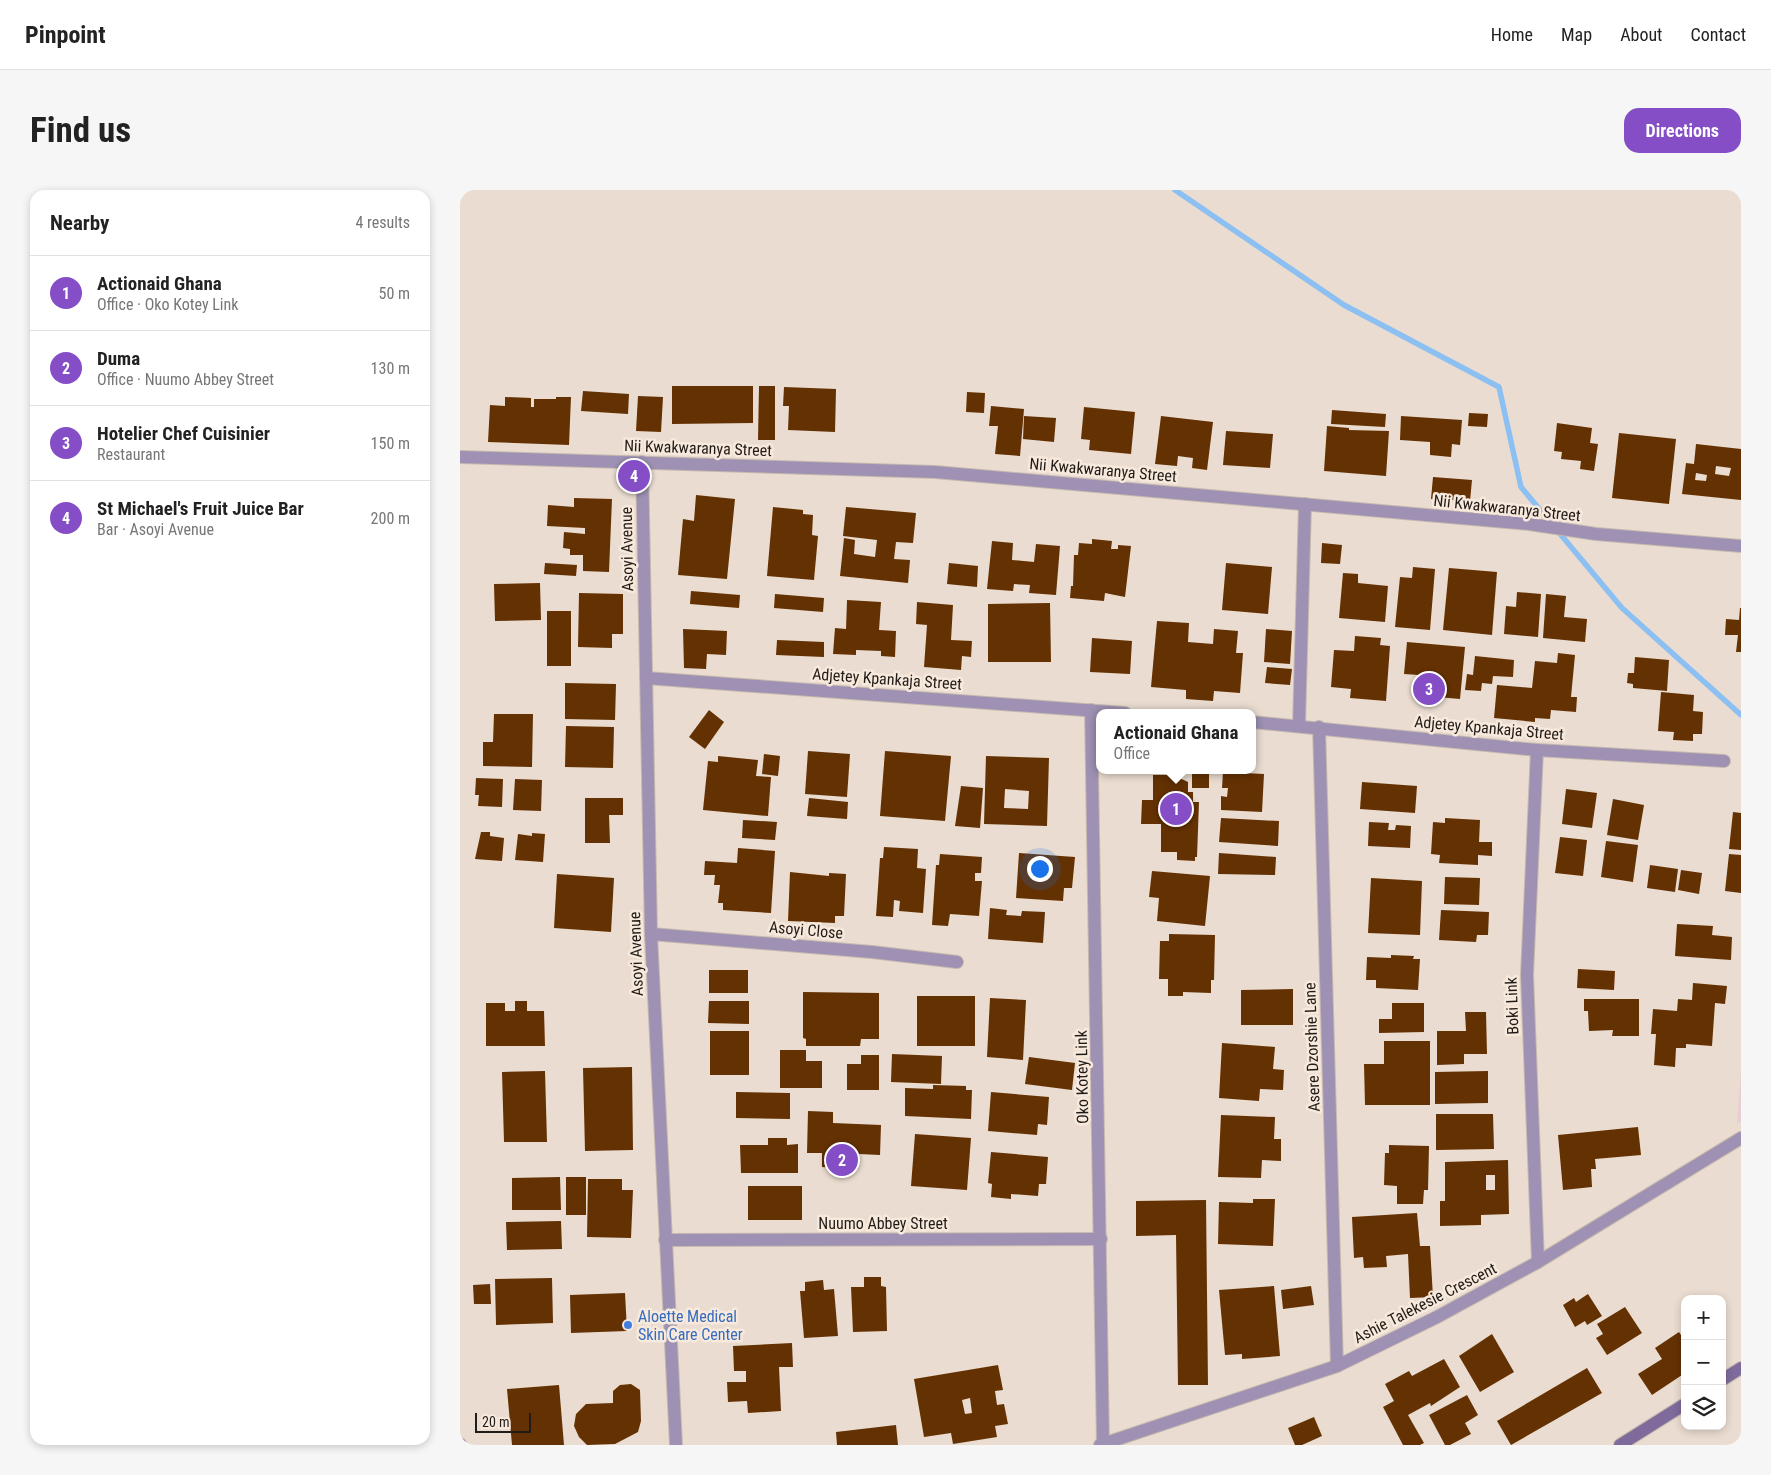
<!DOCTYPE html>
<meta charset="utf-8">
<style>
:root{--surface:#fff;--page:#f6f6f6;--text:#222;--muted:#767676;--line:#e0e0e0;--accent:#854ec6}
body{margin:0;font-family:"Roboto Condensed",sans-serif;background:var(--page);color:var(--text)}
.controls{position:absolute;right:15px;bottom:15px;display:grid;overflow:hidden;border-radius:10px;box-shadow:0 2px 8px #0003}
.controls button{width:45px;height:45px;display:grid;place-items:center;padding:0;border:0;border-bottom:1px solid var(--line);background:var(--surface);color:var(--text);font:25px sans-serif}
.scale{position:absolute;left:15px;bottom:12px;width:56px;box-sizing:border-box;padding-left:5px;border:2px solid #211c18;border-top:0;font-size:14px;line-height:18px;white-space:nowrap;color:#211c18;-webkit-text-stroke:4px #f8e9dd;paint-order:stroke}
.you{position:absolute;left:579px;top:678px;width:18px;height:18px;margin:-12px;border:4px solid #fff;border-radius:50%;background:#1a73e8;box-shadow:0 0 0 8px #1a73e833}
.badge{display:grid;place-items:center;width:32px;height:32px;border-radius:50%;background:var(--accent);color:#fff;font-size:16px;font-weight:700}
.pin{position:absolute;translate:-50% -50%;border:2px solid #fff;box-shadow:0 1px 5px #0006}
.popup{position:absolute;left:636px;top:519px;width:160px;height:65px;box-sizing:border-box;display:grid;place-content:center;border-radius:10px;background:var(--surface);filter:drop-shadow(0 1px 4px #0005);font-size:16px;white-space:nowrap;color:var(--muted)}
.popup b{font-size:19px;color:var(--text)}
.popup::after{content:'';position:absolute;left:50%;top:100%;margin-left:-10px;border:10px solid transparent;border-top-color:var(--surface)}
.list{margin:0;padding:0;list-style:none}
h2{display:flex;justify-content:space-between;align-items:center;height:65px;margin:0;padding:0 20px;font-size:21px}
h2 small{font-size:16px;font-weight:400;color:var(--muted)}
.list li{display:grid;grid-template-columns:32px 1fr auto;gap:15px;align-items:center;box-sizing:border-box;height:75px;padding:0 20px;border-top:1px solid var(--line)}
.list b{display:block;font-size:19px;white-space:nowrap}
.list p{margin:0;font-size:16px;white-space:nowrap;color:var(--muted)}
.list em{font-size:16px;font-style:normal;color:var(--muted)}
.icon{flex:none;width:28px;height:28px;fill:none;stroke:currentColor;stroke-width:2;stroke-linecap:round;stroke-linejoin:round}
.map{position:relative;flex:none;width:1281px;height:1255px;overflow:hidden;border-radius:15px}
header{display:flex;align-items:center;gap:30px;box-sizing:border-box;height:70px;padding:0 25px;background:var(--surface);border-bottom:1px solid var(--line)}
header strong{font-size:24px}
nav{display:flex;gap:28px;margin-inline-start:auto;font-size:18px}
.intro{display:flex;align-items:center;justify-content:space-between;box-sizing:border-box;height:120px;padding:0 30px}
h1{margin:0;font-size:35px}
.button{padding:12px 22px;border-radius:15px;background:var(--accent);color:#fff;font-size:18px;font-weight:700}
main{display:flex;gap:30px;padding:0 30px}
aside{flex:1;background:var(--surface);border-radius:15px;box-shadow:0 2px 8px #0003}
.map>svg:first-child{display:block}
.medical{fill:#e7cdd4}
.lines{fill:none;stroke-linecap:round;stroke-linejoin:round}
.stream{stroke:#8cbff2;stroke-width:5.5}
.building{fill:#643102;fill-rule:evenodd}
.street-casing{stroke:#c6b9af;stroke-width:14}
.secondary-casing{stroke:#c6b9af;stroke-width:14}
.street{stroke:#9e91b3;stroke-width:12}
.secondary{stroke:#7e6b9c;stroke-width:12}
.shop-dot{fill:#3f7fe0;stroke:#f8e9dd;stroke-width:2}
.labels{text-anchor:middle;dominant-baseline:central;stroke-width:5;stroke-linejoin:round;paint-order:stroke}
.street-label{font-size:16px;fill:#211c18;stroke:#f8e9dd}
.shop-label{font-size:16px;fill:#366cbe;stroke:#f8e9dd;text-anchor:start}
</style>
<header>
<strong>Pinpoint</strong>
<nav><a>Home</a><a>Map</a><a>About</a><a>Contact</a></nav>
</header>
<div class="intro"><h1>Find us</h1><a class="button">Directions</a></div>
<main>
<aside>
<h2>Nearby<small>4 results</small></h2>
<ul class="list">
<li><span class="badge">1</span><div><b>Actionaid Ghana</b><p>Office · Oko Kotey Link</p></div><em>50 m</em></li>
<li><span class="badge">2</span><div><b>Duma</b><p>Office · Nuumo Abbey Street</p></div><em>130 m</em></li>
<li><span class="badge">3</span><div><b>Hotelier Chef Cuisinier</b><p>Restaurant</p></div><em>150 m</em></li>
<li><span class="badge">4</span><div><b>St Michael's Fruit Juice Bar</b><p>Bar · Asoyi Avenue</p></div><em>200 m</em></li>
</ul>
</aside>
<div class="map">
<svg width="1281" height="1255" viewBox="0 0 1281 1255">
<rect width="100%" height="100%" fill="#eadcd0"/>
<!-- medical -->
<path class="medical" d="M1281,883V931L1277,934Z"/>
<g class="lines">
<!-- stream -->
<path class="stream" d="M715,0L884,115L1039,197L1061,297L1162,418L1281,525"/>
</g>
<!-- building -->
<g class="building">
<path d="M212,196H293V233L212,234Z"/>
<path d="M299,196H315V250H298Z"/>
<path d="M324,197L376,199L375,242L328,240L329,216H323Z"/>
<path d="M123,201L169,204L168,224L121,221Z"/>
<path d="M507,202L525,203L524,223L506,222Z"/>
<path d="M178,206L203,207L201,242L176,241Z"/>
<path d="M45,207L71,208V217H74V209H96V207H111L109,255L28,252L30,215L45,216Z"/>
<path d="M531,216L564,219L560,266L535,264L538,236H529Z"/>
<path d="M624,217L675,222L671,264L629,260L630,250L621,249Z"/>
<path d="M872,220L926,224L925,237L871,234Z"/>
<path d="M1009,223L1028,224L1027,237L1008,236Z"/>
<path d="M564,226L596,228L594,252L563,249Z"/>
<path d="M701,226L753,232L747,280L732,278L733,268L718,266L717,276L695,274Z"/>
<path d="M941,226L1002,230L1000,255L992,254L991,267L970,265V252L940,250Z"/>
<path d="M1097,233L1132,238L1130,253L1138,254L1134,281L1120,279L1121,271L1101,269L1102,262L1094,261Z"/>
<path d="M867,236L889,238V240L929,241L926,286L864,281Z"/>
<path d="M766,241L813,244L810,278L763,275Z"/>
<path d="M1159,243L1216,249L1209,314L1152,308Z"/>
<path d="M1236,254L1281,259V310L1222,304L1226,273L1234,274ZM1256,276L1271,278L1269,286L1255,284ZM1236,283L1247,285L1246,291L1235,290Z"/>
<path d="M973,287L1012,290L1010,311L971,309Z"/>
<path d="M236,305L275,309L267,389L218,385L223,329L234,331Z"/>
<path d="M114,308L152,309L149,382L123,381V365H110V359L103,358L104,342L125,344V338L87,336L88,315L114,317Z"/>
<path d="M313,317L343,320V324L353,325L352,345L358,346L354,390L307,386Z"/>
<path d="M386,317L456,323L453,353L436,352L434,369L450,370L448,393L380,386L384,348L395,350L394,364L415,367L417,350L383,346Z"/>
<path d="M632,349L652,351L651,359H658V355L671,356L665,407L645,403L644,411L610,408L611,396H613L614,365H618L619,353L632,354Z"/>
<path d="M532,351L553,353L552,370L574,372L576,354L600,356L596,405L569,403L570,395L554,394L553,401L527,399Z"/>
<path d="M862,353L882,355L880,374L861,373Z"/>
<path d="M85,373L117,375L116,386L84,384Z"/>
<path d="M489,373L518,376L517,397L487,394Z"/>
<path d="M766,373L812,377L808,424L762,420Z"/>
<path d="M953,377L975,379L970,440L935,437L940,387L952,388Z"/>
<path d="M989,378L1037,382L1032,445L983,440Z"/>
<path d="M883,383L898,384V393L928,396L925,432L879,428Z"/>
<path d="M80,393L81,430L35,431L34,394Z"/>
<path d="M231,401L280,405L279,418L230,414Z"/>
<path d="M1057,402L1081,404L1078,447L1044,444L1046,416L1056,417Z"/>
<path d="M119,403L163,404V444H152V458L118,457Z"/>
<path d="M315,404L364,408L363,422L314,418Z"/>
<path d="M1086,404L1106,406L1104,427L1127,429L1125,452L1083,448Z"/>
<path d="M387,410L421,412L419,440L436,441L435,467L421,466V461L396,460V465L373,464L375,438L386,439Z"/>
<path d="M457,412L493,415L491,450L512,451L511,467L502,466L501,480L464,477L467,435L456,434Z"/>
<path d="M590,413L591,472H528V414Z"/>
<path d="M1280,418H1281V462H1276L1278,445H1265L1266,429L1279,430Z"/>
<rect x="87" y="421" width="24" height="55"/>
<path d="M697,431L729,433L728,452L753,454L754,439L778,441L776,463H783L780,503L754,501L753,511L726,509V500L691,497Z"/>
<path d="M223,439L267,441L266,465L247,464L246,479L224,478Z"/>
<path d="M806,439L832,441L830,474L804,472Z"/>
<path d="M895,446L921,448L920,455L930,456L926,511L890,508L891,499L871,497L874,460L894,461Z"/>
<path d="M632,448L672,451L670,484L630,482Z"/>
<path d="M317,450L364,452V467L316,465Z"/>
<path d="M947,452L1005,457L1000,509L977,507L978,492L959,491V485L944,484Z"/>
<path d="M1098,463L1115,465L1111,507H1117L1116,522L1091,520L1090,529L1075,528V532L1034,528L1037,495L1072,498L1075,471L1097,473Z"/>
<path d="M1015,466L1054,470L1053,487L1033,486L1032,494L1022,493L1021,501L1005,500L1007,484L1013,485Z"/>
<path d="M1175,467L1209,470L1207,501L1173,498V494L1167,493L1168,483H1174Z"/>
<path d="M807,477L832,479L830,495L805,493Z"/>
<path d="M105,493L156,494L155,530L105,529Z"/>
<path d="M1201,502L1234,505L1233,521L1243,522L1242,544H1233V551L1213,550L1214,542L1198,541Z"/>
<path d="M249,520L264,532L245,559L229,547Z"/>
<path d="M34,524H73L72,577L23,576V552H33Z"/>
<path d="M106,536L154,537L153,578L105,577Z"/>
<path d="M348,561L390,564L387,607L345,604Z"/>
<path d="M425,561L491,566L485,631L420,626Z"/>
<path d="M304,564L320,566L318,586L302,584Z"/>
<path d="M258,566L298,570L296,586L311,587L308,626L243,620L248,571L258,572Z"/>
<path d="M526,566L589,568L587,636L524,634ZM545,599L569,601L568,619L544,618Z"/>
<rect x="732" y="580" width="17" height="18"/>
<path d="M763,582L804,584L802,622L761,620V606L767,607L768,598H762Z"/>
<path d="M693,585H713L728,592V602H733V612H739L737,667H735V671L717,670V662H701V634H681L682,610H693Z"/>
<path d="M16,588L43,589L42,617L18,616L19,605H15Z"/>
<path d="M55,589L82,590L81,621L53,620Z"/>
<path d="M902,592L957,596L955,623L900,619Z"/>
<path d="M501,596L523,598L520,638L495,636Z"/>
<path d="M1106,599L1137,603L1132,638L1102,634Z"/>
<path d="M125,608H163V625H149L150,653H125Z"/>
<path d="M349,608L388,612L387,629L347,626Z"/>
<path d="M1153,609L1184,615L1178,650L1147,645Z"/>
<path d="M1273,622L1281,623V660L1269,659Z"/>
<path d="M761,628L819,631L818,656L759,652Z"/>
<path d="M985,628L1020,630L1019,652H1032V666L1018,665V675L979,673L980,665L971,664L973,632L985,633Z"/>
<path d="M283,630L317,632L315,650L282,648Z"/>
<path d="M909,632L929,633L928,640H935L936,635L951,636L950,658L908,656Z"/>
<path d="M21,642H30V646L44,648L42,671L15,669Z"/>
<path d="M72,643L85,644L83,672L55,670L58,644L72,646Z"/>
<path d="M1100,647L1127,650L1123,686L1095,683Z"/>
<path d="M1146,651L1178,655L1173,692L1141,687Z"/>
<path d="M424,657L458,659L457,678L466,679L463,723L439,721L440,711L434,710L433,727L416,726L420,668H423Z"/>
<path d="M278,658L315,661L311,723L263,720V713H258L260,695H254L255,685H244L245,671L277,673Z"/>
<path d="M559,663L615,667L612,698H604L603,711L556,708Z"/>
<path d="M759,663L816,667L815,685L758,684Z"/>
<path d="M480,664L522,667L521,683H515V691H522L519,726L490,724L488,736L472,735L476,675H479Z"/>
<path d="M1269,664L1281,665V703L1265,701Z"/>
<path d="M1190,675L1218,679L1215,702L1187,698Z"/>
<path d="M1221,680L1242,683L1239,704L1218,700Z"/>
<path d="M692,681L750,686L745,736L697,731L699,708L689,707Z"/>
<path d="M330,682L369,686V683L386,684L384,726H375V733L328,731Z"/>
<path d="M97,684L154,688L151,742L94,738Z"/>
<path d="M985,687L1020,688L1019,715L984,714Z"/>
<path d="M911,688L962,691L960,745L908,743Z"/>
<path d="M530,718L547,720L546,725L561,726L562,721L585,722L583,753L528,749Z"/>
<path d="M981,720L1029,722L1028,745H1017L1016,752L979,750Z"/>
<path d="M1217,734L1253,736L1252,745L1272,747L1271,770L1215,766Z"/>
<path d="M709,744L755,745L754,790H751V803L723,802V806H708V789H699L700,751H709Z"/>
<path d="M931,765L954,766L953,769H960L958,800L916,798V790H906L907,767L931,768Z"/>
<path d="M1118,779L1155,781L1154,800L1117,798Z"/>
<rect x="249" y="780" width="39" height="23"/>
<path d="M1233,793L1267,796L1265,814L1255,813L1252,856L1226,854V858H1216L1215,877L1194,875L1196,844H1191L1193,819L1217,821L1218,809L1232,810Z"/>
<path d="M833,799V835H781V800Z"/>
<path d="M343,802L419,803V849H401L400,856H346V849L343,848Z"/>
<rect x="457" y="806" width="58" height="50"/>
<path d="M530,808L566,810L563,870L527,867Z"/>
<path d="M1124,809H1179V846H1152L1153,840L1129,841L1128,821H1124Z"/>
<path d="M55,811H67V821H84L85,856H26V813H45V821H55Z"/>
<path d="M249,811H289V834L248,833Z"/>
<path d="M932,813H964V842L919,843V829H932Z"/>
<path d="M1005,822H1026L1027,864H1004V874L977,875V841H1006Z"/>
<rect x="250" y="841" width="39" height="44"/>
<path d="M924,851H970V915H905L904,874H924Z"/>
<path d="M762,853L815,857L813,879L824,880L823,900L800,899L799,911L759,908Z"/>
<path d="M320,860H346V871H362V898H320Z"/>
<path d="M432,864L482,866L481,894L431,892Z"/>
<path d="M401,865H419V900H387V874H401Z"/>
<path d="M569,867L615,873L612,900L565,894Z"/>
<path d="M172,877L173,960L125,961L123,878Z"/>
<path d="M85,881L87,952H44L42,882Z"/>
<path d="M1028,881V913L975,914V882Z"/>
<path d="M473,895L506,896V900H512L511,929L445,926V898L473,899Z"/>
<path d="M276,902L330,903V929L276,928Z"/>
<path d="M531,902L589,907L587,935L578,934L577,945L528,941Z"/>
<path d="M348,921L373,922V933L421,935L420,965L399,964L398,979L362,977V963H347Z"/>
<path d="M976,924H1033L1034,959L976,960Z"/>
<path d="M761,925L815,927L814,949H821V971L802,970L801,988L758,987Z"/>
<path d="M1178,937L1181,965L1135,969L1136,979H1131L1132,997L1103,1000L1098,945Z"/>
<path d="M455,944L511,948L507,1000L451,996Z"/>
<path d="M308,948H327V955L338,954V983H281L280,955H308Z"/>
<path d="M929,955L969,956L968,1000H964L963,1014H937V996L924,995L925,963H929Z"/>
<path d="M531,962L588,967L586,994H579L578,1006L551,1004V1009L531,1007L532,994L528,993Z"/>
<path d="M1048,970L1049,1024L1021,1025V1035L980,1036V1011H985V972ZM1026,985H1035V1000H1026Z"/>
<path d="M100,987L101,1020H52V988Z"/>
<rect x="106" y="987" width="20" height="38"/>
<path d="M128,989H162V1000H173L171,1048L127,1047Z"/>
<rect x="288" y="996" width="54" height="34"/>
<path d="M793,1009H815L813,1056L758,1054L759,1012L793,1013Z"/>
<path d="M746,1010L748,1195H718L716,1045L676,1046V1011Z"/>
<path d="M957,1023L960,1056H970L973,1107L950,1108L948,1064L926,1066L927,1077L904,1078L903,1067L894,1068L892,1027Z"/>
<path d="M101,1031L102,1059L47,1060L46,1032Z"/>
<path d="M404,1087H421V1096L426,1097L427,1141L393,1142L391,1097H404Z"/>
<path d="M92,1088L93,1133L36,1135L35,1089Z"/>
<path d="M363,1090L364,1100L374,1099L378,1146L344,1148L340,1101H345V1092Z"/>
<path d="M30,1094L31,1114H14L13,1095Z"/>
<path d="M814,1096L820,1166L782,1169V1164L765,1165L759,1100Z"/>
<path d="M851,1096L854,1115L823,1119L821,1100Z"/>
<path d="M165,1103L167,1141L111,1143L110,1105Z"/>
<path d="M1128,1104L1142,1126L1127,1135L1125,1131L1115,1137L1103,1115L1114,1108L1116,1112Z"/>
<path d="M1165,1117L1182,1143L1147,1165L1136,1148L1143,1144L1137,1134Z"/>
<path d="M1219,1142L1225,1151V1183L1192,1205L1178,1184L1202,1169L1195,1158Z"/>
<path d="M1032,1144L1054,1182L1020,1202L999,1166Z"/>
<path d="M332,1153L333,1177H319L321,1221L288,1223L287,1211L268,1212L267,1192H286V1181H274L273,1156Z"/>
<path d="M984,1169L1000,1197L971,1216L970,1213L948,1225L964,1253L960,1255H943L923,1217L934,1211L925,1194L949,1181L952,1186Z"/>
<path d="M538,1175L543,1200L535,1201L537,1215L544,1214L548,1234L535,1236L537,1247L493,1254L491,1243L464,1247L454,1189ZM510,1208L512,1223L505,1224L502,1210Z"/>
<path d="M1127,1178L1142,1203L1051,1255L1037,1231Z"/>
<path d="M171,1194L180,1200L181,1231L178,1242L155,1254L127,1255L119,1247L114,1236L116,1224L126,1214L153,1213V1201L160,1195Z"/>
<path d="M99,1195L104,1255H52L47,1199Z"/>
<path d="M1007,1205L1018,1225L1005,1233L1011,1244L990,1255H985L969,1225Z"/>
<path d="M854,1227L862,1246L842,1255H835L828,1238Z"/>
<path d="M436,1235L438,1255H377L376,1242Z"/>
</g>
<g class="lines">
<!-- street casing -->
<g class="street-casing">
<g id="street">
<path d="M0,267L475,282L1069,334L1136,344L1281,356"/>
<path d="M182,272L191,744L216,1255"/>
<path d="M186,488L665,523"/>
<path d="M631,520L643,1254"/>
<path d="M792,532L1077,560L1264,571"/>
<path d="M839,535L845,314"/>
<path d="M859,537L877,1176"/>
<path d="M1077,560L1067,785L1078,1072"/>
<path d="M191,744L412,762L497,772"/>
<path d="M205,1050L641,1049"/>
<path d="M640,1255L877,1176L977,1127L1078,1072L1281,948"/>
</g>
</g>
<!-- secondary casing -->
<g class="secondary-casing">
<g id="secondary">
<path d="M1262,1190L1281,1178"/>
<path d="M0,1254V1255"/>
<path d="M1160,1255L1225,1214"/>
</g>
</g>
<!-- street -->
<use href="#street" class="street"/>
<!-- secondary -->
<use href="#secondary" class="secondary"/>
</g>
<!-- markers -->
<circle class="shop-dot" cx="168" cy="1135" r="5"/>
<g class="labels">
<!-- street labels -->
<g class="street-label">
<text transform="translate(238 258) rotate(2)">Nii Kwakwaranya Street</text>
<text transform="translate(643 280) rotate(5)">Nii Kwakwaranya Street</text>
<text transform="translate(1047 318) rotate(6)">Nii Kwakwaranya Street</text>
<text transform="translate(167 359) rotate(-91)">Asoyi Avenue</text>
<text transform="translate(427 489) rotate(4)">Adjetey Kpankaja Street</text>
<text transform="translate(1029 538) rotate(5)">Adjetey Kpankaja Street</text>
<text transform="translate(346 740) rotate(5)">Asoyi Close</text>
<text transform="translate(176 764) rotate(-92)">Asoyi Avenue</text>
<text transform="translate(1052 816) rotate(-92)">Boki Link</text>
<text transform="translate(852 857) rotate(-92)">Asere Dzorshie Lane</text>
<text transform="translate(622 887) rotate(-91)">Oko Kotey Link</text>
<text x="423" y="1033">Nuumo Abbey Street</text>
<text transform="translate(965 1113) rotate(-27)">Ashie Talekesie Crescent</text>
</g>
<!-- shop labels -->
<g class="shop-label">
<text x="178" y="1126">Aloette Medical<tspan x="178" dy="18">Skin Care Center</tspan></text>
</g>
</g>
</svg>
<div class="controls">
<button>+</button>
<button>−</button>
<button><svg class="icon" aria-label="layers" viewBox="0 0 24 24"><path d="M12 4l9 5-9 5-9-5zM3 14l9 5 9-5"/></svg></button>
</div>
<div class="scale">20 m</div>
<div class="you"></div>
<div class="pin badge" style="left:716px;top:619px">1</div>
<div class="popup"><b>Actionaid Ghana</b>Office</div>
<div class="pin badge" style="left:382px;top:970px">2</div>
<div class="pin badge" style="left:969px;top:499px">3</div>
<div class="pin badge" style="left:174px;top:286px">4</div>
</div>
</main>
